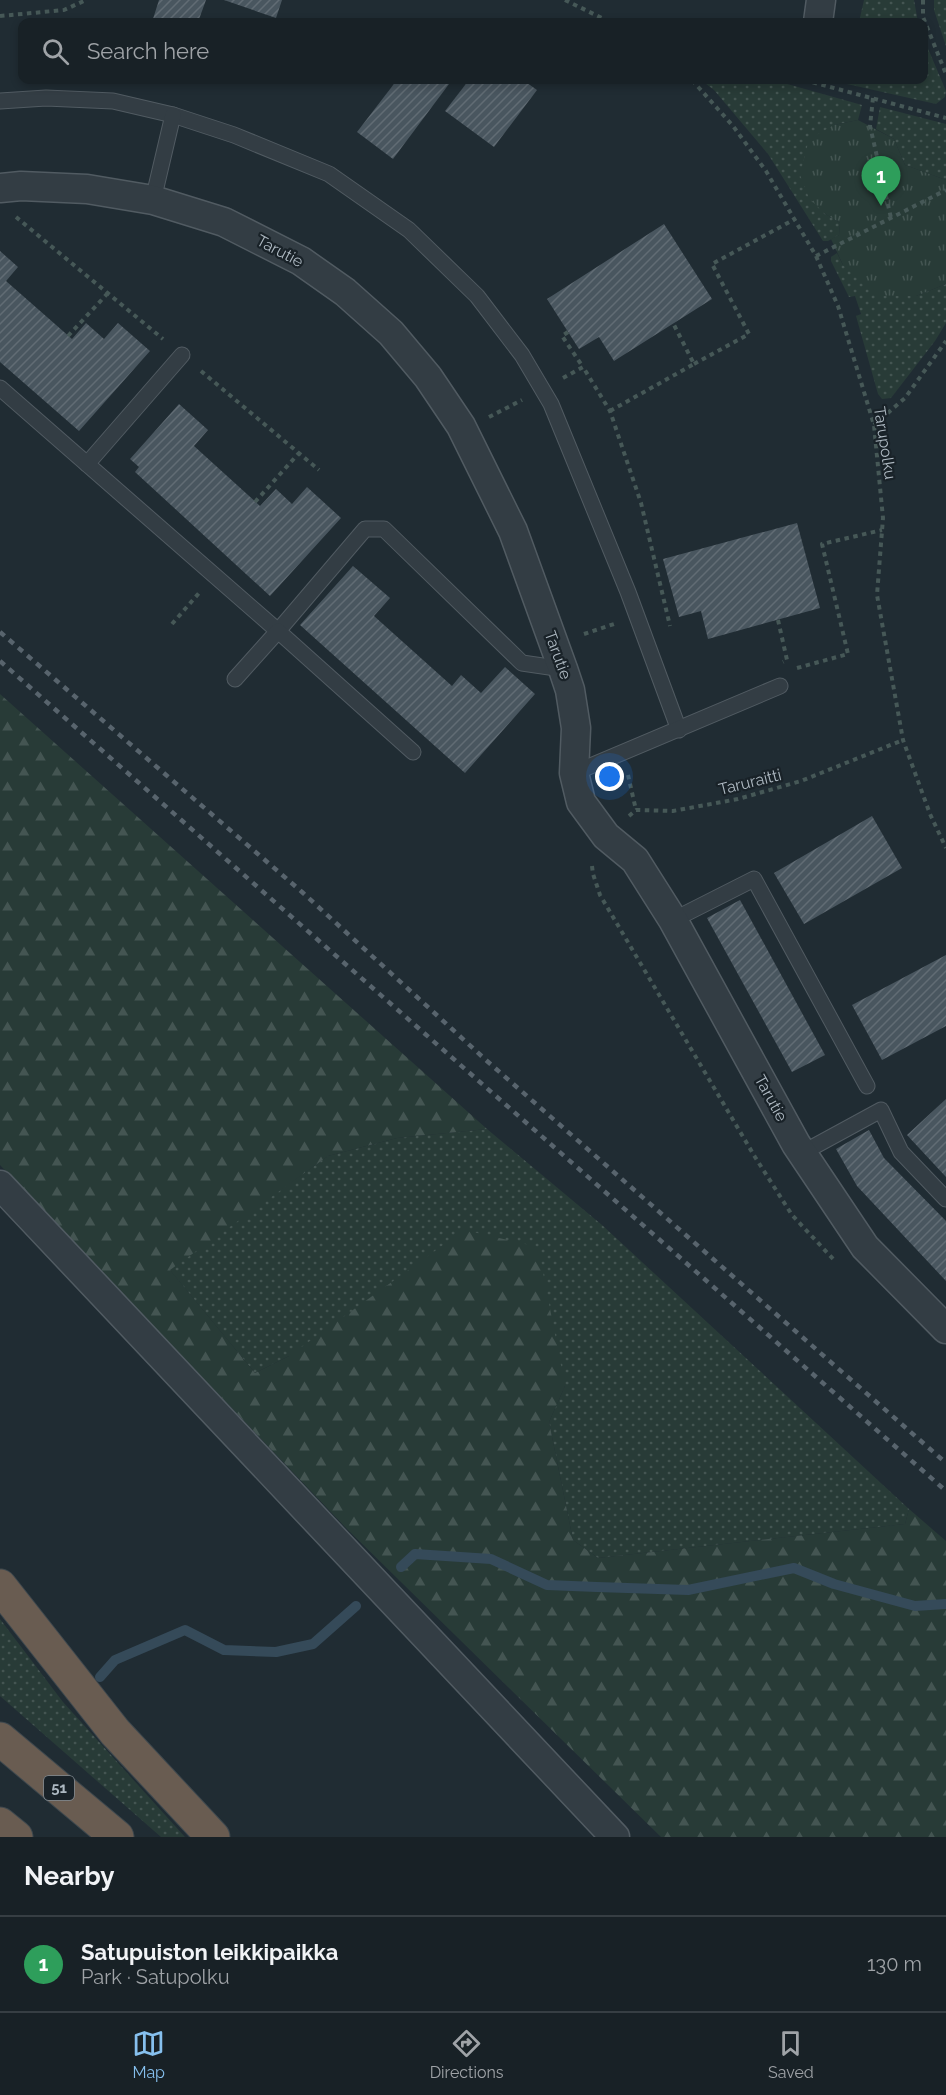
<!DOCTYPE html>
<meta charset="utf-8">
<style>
:root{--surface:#182126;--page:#21292e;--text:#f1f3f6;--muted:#9fa3a7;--line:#363e43;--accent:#86c0ee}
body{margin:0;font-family:Raleway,sans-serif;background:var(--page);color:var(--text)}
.you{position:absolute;left:610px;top:777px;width:21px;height:21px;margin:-15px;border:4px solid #fff;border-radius:50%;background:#1a73e8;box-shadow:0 0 0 9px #1a73e833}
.badge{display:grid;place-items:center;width:39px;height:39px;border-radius:50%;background:var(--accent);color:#fff;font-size:20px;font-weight:700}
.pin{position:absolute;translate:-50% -50px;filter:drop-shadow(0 2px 3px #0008)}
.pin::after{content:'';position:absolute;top:32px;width:21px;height:18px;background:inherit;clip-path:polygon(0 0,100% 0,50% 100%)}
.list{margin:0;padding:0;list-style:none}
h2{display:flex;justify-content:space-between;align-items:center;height:78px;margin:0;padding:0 24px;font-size:26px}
h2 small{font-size:20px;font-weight:400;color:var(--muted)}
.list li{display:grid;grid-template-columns:39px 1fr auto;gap:18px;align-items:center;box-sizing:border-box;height:96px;padding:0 24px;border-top:2px solid var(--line)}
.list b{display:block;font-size:22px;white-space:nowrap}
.list p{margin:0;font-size:20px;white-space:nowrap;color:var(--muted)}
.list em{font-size:20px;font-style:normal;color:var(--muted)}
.icon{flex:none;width:33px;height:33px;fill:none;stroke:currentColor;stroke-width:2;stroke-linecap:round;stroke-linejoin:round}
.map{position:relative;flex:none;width:946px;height:1837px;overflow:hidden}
.search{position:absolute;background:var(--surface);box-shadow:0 3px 9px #0003;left:18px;right:18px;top:18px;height:66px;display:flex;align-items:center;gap:15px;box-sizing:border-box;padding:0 21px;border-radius:12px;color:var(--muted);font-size:22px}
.sheet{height:174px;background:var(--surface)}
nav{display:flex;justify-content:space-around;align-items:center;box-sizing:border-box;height:84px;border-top:2px solid var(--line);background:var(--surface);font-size:16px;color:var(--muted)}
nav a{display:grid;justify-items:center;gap:3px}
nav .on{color:var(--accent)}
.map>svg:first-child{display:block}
.grass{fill:url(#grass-dots)}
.forest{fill:url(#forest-firs)}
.park{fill:url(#park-tufts)}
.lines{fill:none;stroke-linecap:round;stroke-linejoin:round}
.stream{stroke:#354a59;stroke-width:10}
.building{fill:url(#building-hatch)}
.lane-casing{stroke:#515b62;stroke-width:17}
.street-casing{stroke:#515b62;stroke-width:31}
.highway-casing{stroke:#3e484e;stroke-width:35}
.path{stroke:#465857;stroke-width:4;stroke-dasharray:4.5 4.5;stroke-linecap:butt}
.lane{stroke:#333d44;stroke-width:15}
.street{stroke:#333d44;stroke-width:28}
.highway{stroke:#695c51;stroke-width:33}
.rail{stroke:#58646d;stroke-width:4.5;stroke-dasharray:6 6;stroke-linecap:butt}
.labels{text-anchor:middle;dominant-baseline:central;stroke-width:4.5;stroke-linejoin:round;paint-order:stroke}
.shield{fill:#192228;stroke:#818b93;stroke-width:1.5}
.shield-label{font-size:15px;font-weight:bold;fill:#adb8c1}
.street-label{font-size:16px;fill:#adb8c1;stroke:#192228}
</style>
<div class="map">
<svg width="946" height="1837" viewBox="0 0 946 1837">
<defs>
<pattern id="grass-dots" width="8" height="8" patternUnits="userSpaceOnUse" patternTransform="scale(1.5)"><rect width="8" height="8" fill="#283b37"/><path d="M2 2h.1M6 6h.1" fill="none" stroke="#445552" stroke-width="1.8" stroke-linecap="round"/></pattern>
<pattern id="forest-firs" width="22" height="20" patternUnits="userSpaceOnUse" patternTransform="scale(1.5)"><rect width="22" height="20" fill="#283b37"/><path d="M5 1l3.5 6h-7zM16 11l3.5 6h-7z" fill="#445552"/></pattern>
<pattern id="park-tufts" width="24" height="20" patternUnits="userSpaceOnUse" patternTransform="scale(1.5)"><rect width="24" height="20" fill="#283b37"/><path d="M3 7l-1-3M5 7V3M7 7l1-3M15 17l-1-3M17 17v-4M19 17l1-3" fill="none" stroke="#445552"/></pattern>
<pattern id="building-hatch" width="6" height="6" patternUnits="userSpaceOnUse" patternTransform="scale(1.5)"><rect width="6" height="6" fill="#49565f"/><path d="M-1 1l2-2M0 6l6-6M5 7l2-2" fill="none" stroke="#616c74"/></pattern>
</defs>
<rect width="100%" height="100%" fill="#202c33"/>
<!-- grass -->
<g class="grass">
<path d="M864,0H914L918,22H859Z"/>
<path d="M934,0H946V46L934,10Z"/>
<path d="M924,39L946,91L945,97L936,104L829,80H924Z"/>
<path d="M701,80H773L862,105L858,120L834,125L824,213L840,223L839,235L828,241H823L768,154L714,90Z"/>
<path d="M880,107L946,124V180L905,165L894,139L876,129Z"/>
<path d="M837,253L843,265L916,296L946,284V323L935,341L891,398L882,399L878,394L856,316L861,314L855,296L849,297L831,261V257Z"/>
<path d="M487,1129L602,1225L909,1509L905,1524L598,1558L573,1540L549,1422L565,1386L289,1356L255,1373L169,1269L328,1156L397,1138Z"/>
<path d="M0,1619L63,1702L185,1837H161L0,1696Z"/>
</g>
<!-- forest -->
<path class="forest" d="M0,694L487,1129L397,1138L328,1156L170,1270L255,1373L289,1356L464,1230L538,1247L565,1386L549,1422L573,1540L598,1558L905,1524L909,1509L946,1541V1837H661L348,1530L0,1165Z"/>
<!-- park -->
<path class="park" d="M858,120L894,139L905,165L946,180V284L916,296H875L843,265L831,239L839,235L840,223L824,213L809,198L800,175L809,139L834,125Z"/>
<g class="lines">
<!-- stream -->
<g class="stream">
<path d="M401,1567L415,1554L491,1559L547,1585L597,1587L688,1590L794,1568L834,1584L915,1606L946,1604"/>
<path d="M100,1677L115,1660L185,1630L224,1650L276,1652L313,1644L356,1606"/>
</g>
</g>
<!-- building -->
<g class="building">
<path d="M159,0H206L198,22H152Z"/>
<path d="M224,0H282L276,18Z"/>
<path d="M397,80H452L393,159L357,132Z"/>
<path d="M469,80H523L537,90L494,147L445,111Z"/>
<path d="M664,224L712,299L614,361L599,337L579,349L547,299Z"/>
<path d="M0,251L18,267L6,281L72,339L86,323L104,339L118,323L150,351L79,431L0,362Z"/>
<path d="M179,404L208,430L194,446L260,506L276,489L292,504L307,487L341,518L270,596L135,472L139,467L130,459Z"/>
<path d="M797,523L820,608L708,639L701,611L679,617L663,559Z"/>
<path d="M353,566L390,598L374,616L452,686L461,675L481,693L505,667L535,694L465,773L300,625Z"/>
<path d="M872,816L902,868L804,924L774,873Z"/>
<path d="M740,900L825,1055L792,1072L707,918Z"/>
<path d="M946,955V1026L882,1060L852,1005Z"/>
<path d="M946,1099V1177L907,1135Z"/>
<path d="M869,1130L884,1158L946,1221V1281L857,1186L836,1149Z"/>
</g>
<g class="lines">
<!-- lane casing -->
<g class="lane-casing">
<g id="lane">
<path d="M0,101L46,98L113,101L173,115L234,135L329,174L409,230L477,296L522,355L551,404L628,592L679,730"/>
<path d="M153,200L173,115"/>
<path d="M0,388L278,631L365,529H384L522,663L563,669"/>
<path d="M87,464L182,355"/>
<path d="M235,679L278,631L413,752"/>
<path d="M574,773L780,686"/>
<path d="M673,920L754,879L867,1086"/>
<path d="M802,1153L881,1110L901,1152L946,1199"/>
</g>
</g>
<!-- street casing -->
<g class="street-casing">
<g id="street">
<path d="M818,22L821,0"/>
<path d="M0,188L21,186L87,189L153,200L224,222L301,261L345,292L391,333L428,377L461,426L513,531L563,669L570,690L576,728L574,773L581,802L606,836L635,860L673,920L796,1144L865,1247L946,1329"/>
<path d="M0,1185L615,1837"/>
</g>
</g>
<!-- highway casing -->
<g class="highway-casing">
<g id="highway">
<path d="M0,1586L115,1732L213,1837"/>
<path d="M0,1739L117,1837"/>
<path d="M0,1824L16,1837"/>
</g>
</g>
<!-- path -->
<g class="path">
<path d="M565,0L610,22"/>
<path d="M923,0V17L946,74"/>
<path d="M0,16L64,10L86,0"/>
<path d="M692,80L733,126L766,171L816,256L838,306L874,425L883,518L877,595L903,740L930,814L946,848"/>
<path d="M804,80L946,118"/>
<path d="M873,98L870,126L891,218"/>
<path d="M16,217L163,339"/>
<path d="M816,256L946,190"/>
<path d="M568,332L562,336L583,367"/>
<path d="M68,336L108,293"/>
<path d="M694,364L749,334L712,264L795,219"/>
<path d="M201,371L319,470"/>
<path d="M563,378L583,367L610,411L641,503L670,626"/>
<path d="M610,411L694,364L673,323"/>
<path d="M489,417L522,400"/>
<path d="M874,425L905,398L946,341"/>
<path d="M255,502L299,453"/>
<path d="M778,620L787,660L783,662"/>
<path d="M172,624L199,593"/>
<path d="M584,634L614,624"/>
<path d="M797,668L848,654L822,544L882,530"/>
<path d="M628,775L636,810"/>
<path d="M629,816L636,810L673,811L738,799L801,781L903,740"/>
<path d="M592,866L593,874L600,895L755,1157L792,1215L835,1261"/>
</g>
<!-- lane -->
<use href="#lane" class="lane"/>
<!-- street -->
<use href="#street" class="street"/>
<!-- highway -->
<use href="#highway" class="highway"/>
<!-- rail -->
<g class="rail">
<path d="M0,632L302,892L487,1061L946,1463"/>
<path d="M0,661L946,1491"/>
</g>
</g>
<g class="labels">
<!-- shield labels -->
<rect class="shield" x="44" y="1776" width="30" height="24" rx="4.5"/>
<g class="shield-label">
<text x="59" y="1788">51</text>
</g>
<!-- street labels -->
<g class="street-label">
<text transform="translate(280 251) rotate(28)">Tarutie</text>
<text transform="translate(885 443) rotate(81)">Tarupolku</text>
<text transform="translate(558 655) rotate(70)">Tarutie</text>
<text transform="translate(750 782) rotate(-14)">Taruraitti</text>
<text transform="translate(771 1098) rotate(61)">Tarutie</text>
</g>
</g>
</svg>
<div class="you"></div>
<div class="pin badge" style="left:881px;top:206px;background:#2e9e5b">1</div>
<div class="search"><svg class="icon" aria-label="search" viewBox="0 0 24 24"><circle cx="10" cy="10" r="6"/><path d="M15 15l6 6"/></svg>Search here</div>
</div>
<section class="sheet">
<h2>Nearby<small></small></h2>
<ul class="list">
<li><span class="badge" style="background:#2e9e5b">1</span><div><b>Satupuiston leikkipaikka</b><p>Park · Satupolku</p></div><em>130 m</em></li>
</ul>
</section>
<nav>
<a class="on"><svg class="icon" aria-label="map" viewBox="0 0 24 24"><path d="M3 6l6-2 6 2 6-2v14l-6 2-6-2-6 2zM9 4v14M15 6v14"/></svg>Map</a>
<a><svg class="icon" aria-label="directions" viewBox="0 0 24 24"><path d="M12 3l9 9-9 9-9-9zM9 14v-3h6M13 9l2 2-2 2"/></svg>Directions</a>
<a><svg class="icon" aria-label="saved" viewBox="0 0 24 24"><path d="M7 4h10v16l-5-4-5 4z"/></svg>Saved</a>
</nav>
